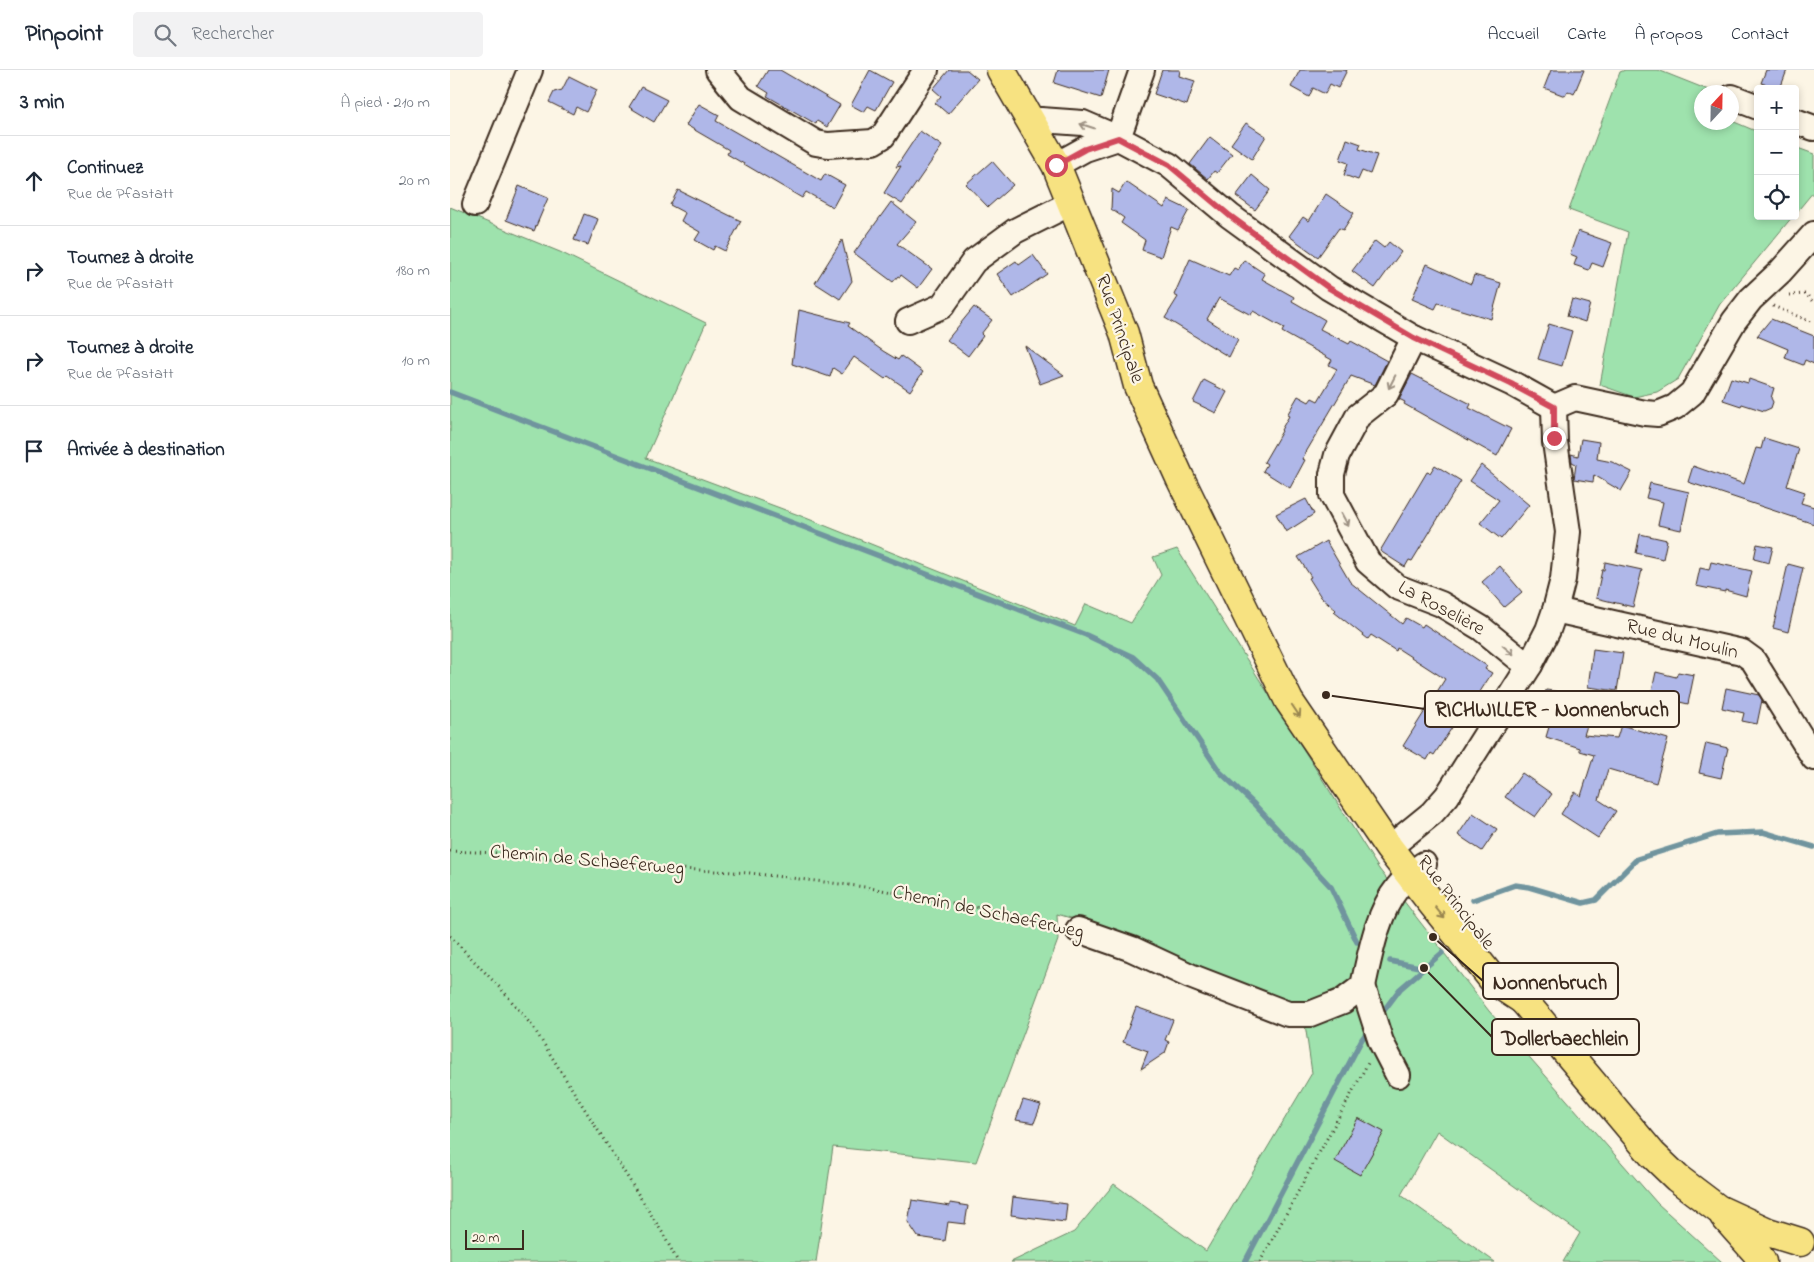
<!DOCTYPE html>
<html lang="fr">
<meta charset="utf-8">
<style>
:root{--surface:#fff;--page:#f2f2f3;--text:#1f2937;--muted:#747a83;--line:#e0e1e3}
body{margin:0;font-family:"Indie Flower",sans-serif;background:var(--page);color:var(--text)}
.controls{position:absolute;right:15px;top:15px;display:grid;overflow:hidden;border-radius:5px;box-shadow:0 2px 8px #0003}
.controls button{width:45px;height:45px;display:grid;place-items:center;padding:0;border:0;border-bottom:1px solid var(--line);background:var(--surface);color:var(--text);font:25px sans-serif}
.compass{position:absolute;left:1244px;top:15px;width:45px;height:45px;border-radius:50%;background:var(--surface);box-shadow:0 2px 8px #0003;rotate:22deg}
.scale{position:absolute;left:15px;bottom:12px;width:59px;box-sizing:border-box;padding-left:5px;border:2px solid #3b2a1e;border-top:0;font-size:14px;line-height:18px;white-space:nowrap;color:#3b2a1e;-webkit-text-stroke:4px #fcf5e5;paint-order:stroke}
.stop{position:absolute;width:15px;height:15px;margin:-11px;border:4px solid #d1495b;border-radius:50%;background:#fff}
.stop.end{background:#d1495b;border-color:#fff;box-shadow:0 1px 5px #0008}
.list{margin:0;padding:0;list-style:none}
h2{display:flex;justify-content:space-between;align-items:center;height:65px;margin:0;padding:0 20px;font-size:21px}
h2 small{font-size:16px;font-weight:400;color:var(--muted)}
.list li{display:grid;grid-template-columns:32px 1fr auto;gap:15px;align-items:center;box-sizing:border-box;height:90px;padding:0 20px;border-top:1px solid var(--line)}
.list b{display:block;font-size:19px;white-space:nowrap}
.list p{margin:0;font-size:16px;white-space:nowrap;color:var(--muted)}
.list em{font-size:16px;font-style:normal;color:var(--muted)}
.icon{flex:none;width:28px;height:28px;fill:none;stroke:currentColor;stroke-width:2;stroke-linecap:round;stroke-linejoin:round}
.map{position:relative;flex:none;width:1364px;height:1192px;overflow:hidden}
header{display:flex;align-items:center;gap:30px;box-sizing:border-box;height:70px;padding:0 25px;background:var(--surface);border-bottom:1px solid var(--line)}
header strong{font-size:24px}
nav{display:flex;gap:28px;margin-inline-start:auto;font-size:18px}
.search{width:350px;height:45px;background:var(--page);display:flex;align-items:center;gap:12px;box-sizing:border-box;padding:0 18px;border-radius:5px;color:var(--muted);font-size:19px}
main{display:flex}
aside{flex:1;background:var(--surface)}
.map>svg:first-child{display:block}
.green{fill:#9ee2ad;stroke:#6c8666}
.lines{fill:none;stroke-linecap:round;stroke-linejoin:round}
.stream{stroke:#6f949e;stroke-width:5.5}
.building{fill:#afb7e8;stroke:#3b2a1e}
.minor-casing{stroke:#3b2a1e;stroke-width:28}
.major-casing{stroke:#3b2a1e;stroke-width:31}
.path{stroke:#3b2a1e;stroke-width:3;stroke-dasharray:1 4;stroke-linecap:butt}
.minor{stroke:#fcf5e5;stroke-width:24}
.major{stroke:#f7e281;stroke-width:28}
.oneway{stroke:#9c9082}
.oneway2{stroke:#998650}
.route{stroke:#d1495b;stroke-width:6}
.labels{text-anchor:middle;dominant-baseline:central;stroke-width:4.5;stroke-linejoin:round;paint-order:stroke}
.street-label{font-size:20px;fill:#3b2a1e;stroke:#fcf5e5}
.leader{fill:none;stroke:#3b2a1e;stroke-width:2}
.callout-dot{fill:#3b2a1e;stroke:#fcf5e5;stroke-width:2}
.callout{fill:#fcf5e5;stroke:#3b2a1e;stroke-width:2}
.callout-label{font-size:21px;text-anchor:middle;font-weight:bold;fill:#3b2a1e}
</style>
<header>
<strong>Pinpoint</strong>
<div class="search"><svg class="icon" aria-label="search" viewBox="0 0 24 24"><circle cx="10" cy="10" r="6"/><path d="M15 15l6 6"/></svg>Rechercher</div>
<nav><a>Accueil</a><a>Carte</a><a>À propos</a><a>Contact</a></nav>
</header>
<main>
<aside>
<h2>3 min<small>À pied · 210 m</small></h2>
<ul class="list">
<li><svg class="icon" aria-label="ahead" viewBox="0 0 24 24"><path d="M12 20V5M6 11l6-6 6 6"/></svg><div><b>Continuez</b><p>Rue de Pfastatt</p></div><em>20 m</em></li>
<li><svg class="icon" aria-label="right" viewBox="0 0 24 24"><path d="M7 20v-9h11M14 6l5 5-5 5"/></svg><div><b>Tournez à droite</b><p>Rue de Pfastatt</p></div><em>180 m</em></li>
<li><svg class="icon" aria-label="right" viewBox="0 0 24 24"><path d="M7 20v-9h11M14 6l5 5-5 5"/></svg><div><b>Tournez à droite</b><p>Rue de Pfastatt</p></div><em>10 m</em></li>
<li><svg class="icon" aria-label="arrive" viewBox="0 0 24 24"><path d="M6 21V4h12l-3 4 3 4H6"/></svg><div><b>Arrivée à destination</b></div></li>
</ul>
</aside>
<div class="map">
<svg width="1364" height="1192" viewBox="0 0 1364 1192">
<rect width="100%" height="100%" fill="#fcf5e5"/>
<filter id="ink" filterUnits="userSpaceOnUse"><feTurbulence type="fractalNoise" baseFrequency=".02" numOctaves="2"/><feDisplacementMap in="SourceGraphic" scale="10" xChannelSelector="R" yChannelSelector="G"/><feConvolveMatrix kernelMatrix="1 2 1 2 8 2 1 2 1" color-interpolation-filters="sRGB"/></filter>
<g filter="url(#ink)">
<!-- green -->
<g class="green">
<path d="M1175,0H1208L1261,21L1252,22V52L1282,51L1308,62V146H1343L1270,234L1228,309L1207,322L1184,327L1150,315L1178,162L1119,140L1170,2Z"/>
<path d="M1345,77L1364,84V121L1345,144Z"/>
<path d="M0,137L110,182L256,253L196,388L346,444L625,556L636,534L681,553L711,505L703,487L727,479L929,799L1039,941L1207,1133L1272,1192H1113L1130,1163L987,1061L951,1125L1045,1192H561L624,1162L664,1114L756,1181L862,1003L853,940L746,898L679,865L607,844L608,870L526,1092L383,1077L366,1192H0Z"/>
</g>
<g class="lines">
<!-- stream -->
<g class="stream">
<path d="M0,322L636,565L683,587L707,609L770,702L804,734L881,817L907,872"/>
<path d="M1023,830L1065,815L1079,817L1133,833L1146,830L1187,789L1267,764L1313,762L1364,777"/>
<path d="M940,891L974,898"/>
<path d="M929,947L950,919L992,883"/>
<path d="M795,1192L912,969L920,958"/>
</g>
</g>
<!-- building -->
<g class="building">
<path d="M318,0H330L390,35L377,57L367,51L366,54L317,26L319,23L308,16Z"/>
<path d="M420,0L442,12L426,40L418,36L414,42L401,35Z"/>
<path d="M499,0H517L528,9L498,44L485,33L491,26L483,19Z"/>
<path d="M608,0H659L651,28L604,13Z"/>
<path d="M712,0H730L729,6L745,11L737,35L704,24Z"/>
<path d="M850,0H897L888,18L880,14L875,24L863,18L859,27L841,17Z"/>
<path d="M1101,0H1134L1124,24L1118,21L1115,26L1094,18Z"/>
<path d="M1316,0H1337L1330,19L1311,13Z"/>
<path d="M119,6L147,20L136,42L126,37L123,44L99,32L104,22L112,20Z"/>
<path d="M191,17L217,30L204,52L179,37Z"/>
<path d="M249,34L269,45L266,51L371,111L375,104L395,115L383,137L356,122L352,128L277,84L279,80L236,55Z"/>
<path d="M796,53L816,66L802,89L781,74Z"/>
<path d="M470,61L492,76L452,134L434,123L451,96L446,97Z"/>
<path d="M760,67L782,84L767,103L764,101L758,109L740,94Z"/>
<path d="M897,69L911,74L909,79L927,85L920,104L912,101L908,110L894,105L898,93L890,90Z"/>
<path d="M542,91L563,115L538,137L516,114Z"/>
<path d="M802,105L820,120L805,140L786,126Z"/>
<path d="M676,112L714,138L718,130L739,140L728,160L721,157L711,187L692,180L695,170L671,153L674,148L661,139L662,119L669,123Z"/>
<path d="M69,116L98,128L84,161L56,150Z"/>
<path d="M228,120L291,151L275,181L265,176L263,180L245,170L250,162L231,151L235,143L220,135Z"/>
<path d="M876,124L904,143L893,160L889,158L868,187L839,166L853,147L859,151Z"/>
<path d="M441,132L466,152L447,174L482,199L468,218L451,205L450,207L448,206L443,212L404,183Z"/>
<path d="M134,144L148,149L138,175L124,170Z"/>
<path d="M1128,161L1162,173L1153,197L1142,193L1139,200L1124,195L1127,187L1120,184Z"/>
<path d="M392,170L402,211L390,229L365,213Z"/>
<path d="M925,171L934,178L939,172L951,182L925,218L902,201Z"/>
<path d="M583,185L597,204L563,227L547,204L566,191L569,195Z"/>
<path d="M740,189L779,206L784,198L788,200L794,190L815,204L812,209L844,227L842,231L875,250L870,259L899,274L901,271L937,291L925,315L901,306L852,389L855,390L840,418L813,401L817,394L814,392L832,361L831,360L839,346L837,345L848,326L859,332L862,328L868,331L887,299L879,295L882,290L832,262L834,258L803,241L801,245L769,228L757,249L788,269L779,287L715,248L728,227L724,225Z"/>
<path d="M977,194L1021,214L1024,205L1051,213L1041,249L988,233L985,239L962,229Z"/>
<path d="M1122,229L1140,234L1135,252L1117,246Z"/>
<path d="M524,237L542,250L531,264L533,266L518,286L497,270Z"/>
<path d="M349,240L400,253L398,256L433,281L448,290L451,286L473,302L460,321L438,306L435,309L404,287L392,304L383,298L380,307L342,294Z"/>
<path d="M1321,249L1364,266V294L1355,290L1353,295L1335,288L1338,279L1307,266Z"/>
<path d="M1099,254L1122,261L1112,296L1088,289Z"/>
<path d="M575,276L614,305L590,314Z"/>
<path d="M962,304L1021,334L1019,338L1061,359L1047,386L954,334L955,332L949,329Z"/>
<path d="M1281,308L1298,313L1299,309L1324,318L1321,328L1323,332L1321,338L1314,341L1292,334L1291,336L1273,330Z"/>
<path d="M754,310L777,322L766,343L743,332Z"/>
<path d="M1314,368L1349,379L1337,416L1355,422L1351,433L1364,437V454L1238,412L1243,396L1294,414L1306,378L1311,379Z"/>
<path d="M1131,369L1149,372L1147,389L1162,392L1182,402L1171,421L1144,405L1143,412L1124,409L1126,394L1122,392L1121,384L1128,386Z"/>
<path d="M985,395L1011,411L962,491L959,490L955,497L930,481L977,402L980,403Z"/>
<path d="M1031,395L1079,435L1051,469L1030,453L1049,430L1020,411Z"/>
<path d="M1200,413L1239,422L1231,460L1208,455L1213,432L1196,428Z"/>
<path d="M856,429L864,444L836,462L826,444Z"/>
<path d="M1190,464L1217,470L1213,489L1186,483Z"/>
<path d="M876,471L900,512L952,554L956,548L972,557L974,554L1037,596L1035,599L1042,603L1026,628L1019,623L1000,654L1003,656L984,685L981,683L977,690L953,676L995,609L947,578L946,581L921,565L918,569L884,542L886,540L871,527L859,508L861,507L848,487Z"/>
<path d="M1307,474L1323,477L1319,493L1304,489Z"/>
<path d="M1155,492L1192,500L1183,537L1146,528L1152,500H1154Z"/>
<path d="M1261,492L1302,501L1296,526L1275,520V522L1246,516L1250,498L1259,500Z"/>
<path d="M1338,494L1353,498L1338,562L1323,558Z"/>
<path d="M1050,496L1072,522L1054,537L1032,512Z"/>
<path d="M1143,579L1173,583L1167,621L1138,617Z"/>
<path d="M1206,602L1226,607L1228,602L1244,605L1238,634L1201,625Z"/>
<path d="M1276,618L1309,625L1312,630L1307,654L1292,651L1294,643L1272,638Z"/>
<path d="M1096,620L1146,627L1134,665L1167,668L1171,655L1218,669L1206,713L1158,699L1149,730L1166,741L1148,768L1111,744L1125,722L1131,726L1144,685L1130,681V678L1096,667L1104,640L1093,639Z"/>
<path d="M1256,673L1278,678L1271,708L1249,703Z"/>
<path d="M1072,703L1102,724L1085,747L1055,727Z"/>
<path d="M1023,743L1047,759L1032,781L1008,765Z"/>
<path d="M686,937L723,950L715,970L719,972L715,983L691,999L698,981L673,972Z"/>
<path d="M573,1030L591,1035L584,1053L566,1050Z"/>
<path d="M908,1048L934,1062L910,1105L885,1091Z"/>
<path d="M563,1127L617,1134L615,1152L561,1145Z"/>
<path d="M462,1130L500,1136V1133L518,1136L515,1154L498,1152L495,1171L468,1167L458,1152Z"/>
</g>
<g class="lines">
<!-- minor casing -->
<g class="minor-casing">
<g id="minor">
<path d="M268,0L291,28L366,73L378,75L423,72L433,66L476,0"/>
<path d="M692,0L668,68L719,95L780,146L879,218L964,268L1061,313L1104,337"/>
<path d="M1282,27L1308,37"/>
<path d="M580,51L591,50L633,53L668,68L635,79L606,95"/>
<path d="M1345,51L1364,58"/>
<path d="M25,134L80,0"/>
<path d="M458,251L492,236L524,191L565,161L621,133"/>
<path d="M964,268L936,324L908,346L887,385L882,404V425L918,492L947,517L991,534L1031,558L1068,588L1080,595"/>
<path d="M1104,337L1125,328L1195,343L1208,344L1225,337L1242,323L1284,251L1301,229L1330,202L1364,164"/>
<path d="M1105,540L1292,582L1303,590L1364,688"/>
<path d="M939,778L982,743L997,726L1080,595L1098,560L1105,540L1113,509L1118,462L1105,372L1104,337"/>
<path d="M628,860L682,879L740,906L838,944H860L893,931L913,916C920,885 927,843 948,817C955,808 965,801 974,794"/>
<path d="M913,916L931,972L948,1005"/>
</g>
</g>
<!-- major casing -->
<g class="major-casing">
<g id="major">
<path d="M551,0L606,95L674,263L688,316L730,408L839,631L939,778L977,827L1044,911L1073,930"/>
<path d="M1064,913L1073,930L1202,1084L1227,1108L1268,1139L1318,1162L1350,1172"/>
<path d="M1274,1146L1306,1182L1312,1192"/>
</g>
</g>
<!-- path -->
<g class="path">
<path d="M1339,225L1356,224L1364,233"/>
<path d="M1323,236L1364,253"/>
<path d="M0,781L48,783L179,796L300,803L415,817L579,847L608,855"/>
<path d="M0,866L54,922L83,957L212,1162L228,1192"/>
<path d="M810,1192L918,993"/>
</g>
<!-- minor -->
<use href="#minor" class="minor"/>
<!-- major -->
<use href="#major" class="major"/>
</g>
<!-- one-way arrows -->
<defs><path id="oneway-shaft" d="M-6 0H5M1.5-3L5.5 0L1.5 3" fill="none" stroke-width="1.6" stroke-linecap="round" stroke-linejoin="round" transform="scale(1.25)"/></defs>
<g class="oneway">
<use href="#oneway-shaft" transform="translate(637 56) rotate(-162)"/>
<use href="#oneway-shaft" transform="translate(942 312) rotate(117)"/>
<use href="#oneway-shaft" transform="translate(895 450) rotate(62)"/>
<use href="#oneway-shaft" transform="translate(1058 580) rotate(39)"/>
</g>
<g class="oneway2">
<use href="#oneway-shaft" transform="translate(846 641) rotate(56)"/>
<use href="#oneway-shaft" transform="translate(990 843) rotate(51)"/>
</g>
</g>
<g class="lines" filter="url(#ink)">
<!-- route -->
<path class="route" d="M606,95L635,79L668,68L719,95L780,146L879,218L964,268L1061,314L1104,337V368"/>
</g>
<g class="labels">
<!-- street labels -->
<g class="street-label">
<text transform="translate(669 259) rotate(71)">Rue Principale</text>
<text transform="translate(991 539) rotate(28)">La Roselière</text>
<text transform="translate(1232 570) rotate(14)">Rue du Moulin</text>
<text transform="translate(137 791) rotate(5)">Chemin de Schaeferweg</text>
<text transform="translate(1005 833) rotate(52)">Rue Principale</text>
<text transform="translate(538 843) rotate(12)">Chemin de Schaeferweg</text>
</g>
</g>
<!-- callouts -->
<path class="leader" d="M876 625L975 639M983 867L1033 911M974 898L1042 967"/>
<g class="callout-dot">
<circle cx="876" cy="625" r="5"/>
<circle cx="983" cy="867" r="5"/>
<circle cx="974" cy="898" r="5"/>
</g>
<g class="callout">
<rect x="975" y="621" width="254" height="36" rx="5"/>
<rect x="1033" y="893" width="135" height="36" rx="5"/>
<rect x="1042" y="949" width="147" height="36" rx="5"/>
</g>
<g class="callout-label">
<text x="1102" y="646">RICHWILLER - Nonnenbruch</text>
<text x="1100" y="919">Nonnenbruch</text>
<text x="1115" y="975">Dollerbaechlein</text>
</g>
</svg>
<div class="controls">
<button>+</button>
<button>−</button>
<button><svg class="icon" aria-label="locate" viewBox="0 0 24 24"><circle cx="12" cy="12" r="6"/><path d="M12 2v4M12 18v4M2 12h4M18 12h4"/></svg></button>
</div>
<svg class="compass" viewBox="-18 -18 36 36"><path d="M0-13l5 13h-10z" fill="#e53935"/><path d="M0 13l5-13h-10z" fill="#747a83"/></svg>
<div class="scale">20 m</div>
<div class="stop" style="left:606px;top:95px"></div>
<div class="stop end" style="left:1104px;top:368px"></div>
</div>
</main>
